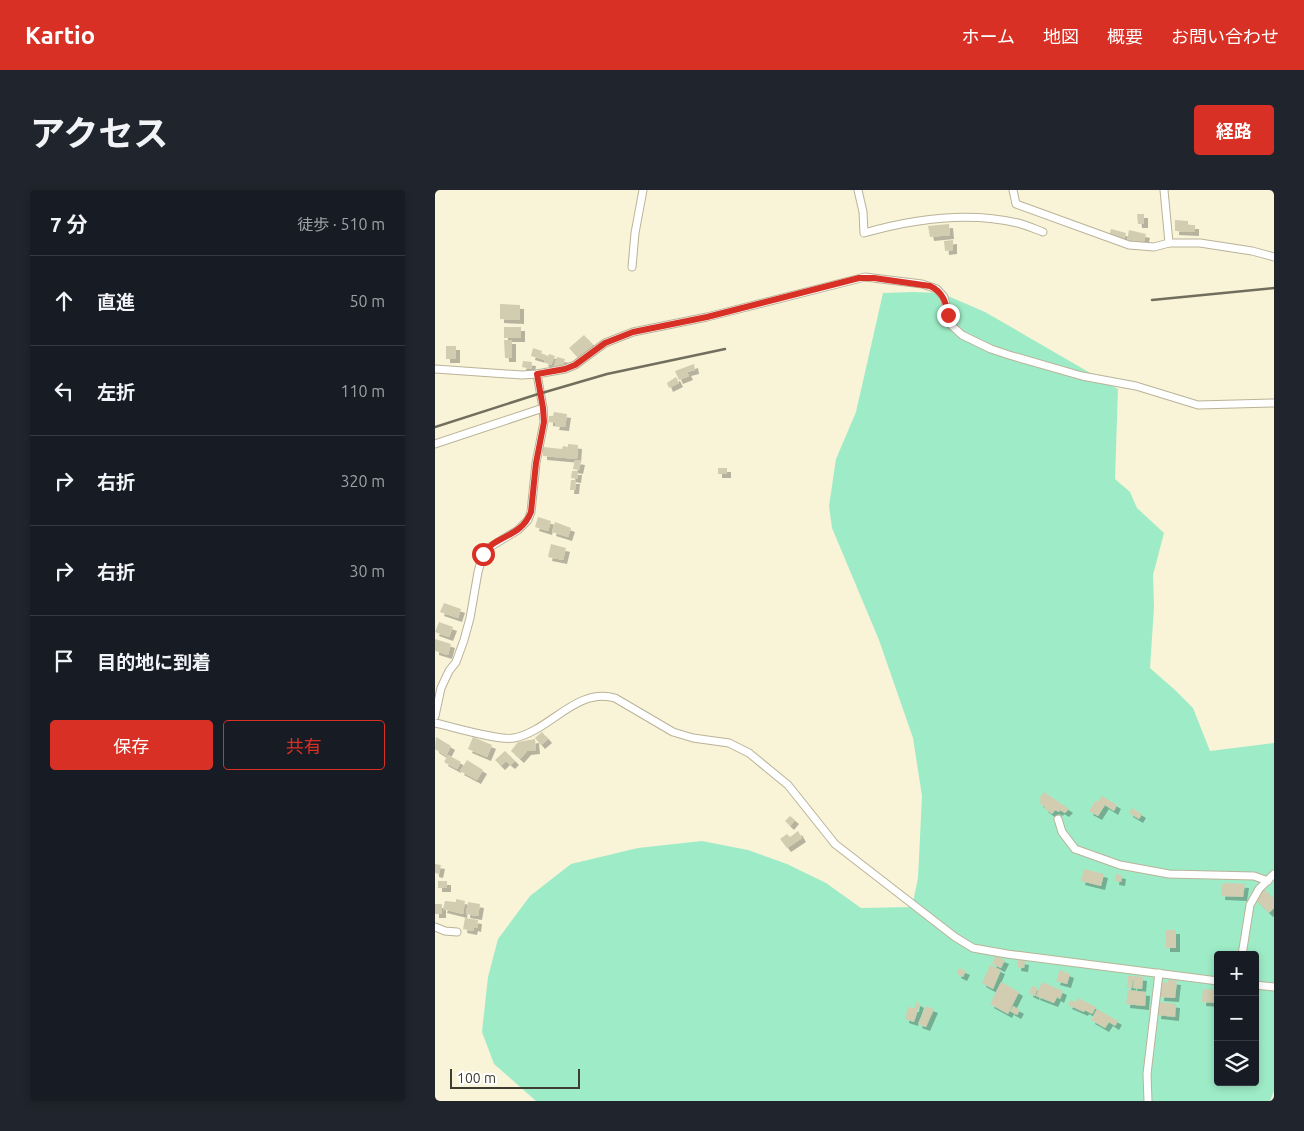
<!DOCTYPE html>
<html lang="ja">
<meta charset="utf-8">
<style>
:root{--surface:#171b24;--page:#20242c;--text:#f1f3f6;--muted:#9ea1a6;--line:#363941;--accent:#d93025}
body{margin:0;font-family:Ubuntu,"Noto Sans JP",sans-serif;background:var(--page);color:var(--text)}
.controls{position:absolute;right:15px;bottom:15px;display:grid;overflow:hidden;border-radius:5px;box-shadow:0 2px 8px #0003}
.controls button{width:45px;height:45px;display:grid;place-items:center;padding:0;border:0;border-bottom:1px solid var(--line);background:var(--surface);color:var(--text);font:25px sans-serif}
.scale{position:absolute;left:15px;bottom:12px;width:130px;box-sizing:border-box;padding-left:5px;border:2px solid #3f3d31;border-top:0;font-size:14px;line-height:18px;white-space:nowrap;color:#3f3d31;-webkit-text-stroke:4px #fff;paint-order:stroke}
.stop{position:absolute;width:15px;height:15px;margin:-11px;border:4px solid #d93025;border-radius:50%;background:#fff}
.stop.end{background:#d93025;border-color:#fff;box-shadow:0 1px 5px #0008}
.list{margin:0;padding:0;list-style:none}
h2{display:flex;justify-content:space-between;align-items:center;height:65px;margin:0;padding:0 20px;font-size:21px}
h2 small{font-size:16px;font-weight:400;color:var(--muted)}
.list li{display:grid;grid-template-columns:32px 1fr auto;gap:15px;align-items:center;box-sizing:border-box;height:90px;padding:0 20px;border-top:1px solid var(--line)}
.list b{display:block;font-size:19px;white-space:nowrap}
.list em{font-size:16px;font-style:normal;color:var(--muted)}
.actions{display:flex;gap:10px;padding:15px 20px}
.actions a{flex:1;padding:11px 0;border:1px solid var(--accent);border-radius:5px;text-align:center;font-size:18px;color:var(--accent)}
.actions .main{background:var(--accent);color:#fff}
.icon{flex:none;width:28px;height:28px;fill:none;stroke:currentColor;stroke-width:2;stroke-linecap:round;stroke-linejoin:round}
.map{position:relative;flex:none;width:839px;height:911px;overflow:hidden;border-radius:5px}
header{display:flex;align-items:center;gap:30px;box-sizing:border-box;height:70px;padding:0 25px;background:var(--accent);color:#fff}
header strong{font-size:24px}
nav{display:flex;gap:28px;margin-inline-start:auto;font-size:18px}
.intro{display:flex;align-items:center;justify-content:space-between;box-sizing:border-box;height:120px;padding:0 30px}
h1{margin:0;font-size:35px}
.button{padding:12px 22px;border-radius:5px;background:var(--accent);color:#fff;font-size:18px;font-weight:700}
main{display:flex;gap:30px;padding:0 30px}
aside{flex:1;background:var(--surface);border-radius:5px;box-shadow:0 2px 8px #0003}
.map>svg:first-child{display:block}
.green{fill:#9eecc7;fill-rule:evenodd}
.building{fill:#d2ccb0;filter:url(#shadow)}
.lines{fill:none;stroke-linecap:round;stroke-linejoin:round}
.minor-casing{stroke:#b9b398;stroke-width:9}
.minor{stroke:#fff;stroke-width:7}
.rail{stroke:#716e5e;stroke-width:2.5}
.route{stroke:#d93025;stroke-width:6}
</style>
<header>
<strong>Kartio</strong>
<nav><a>ホーム</a><a>地図</a><a>概要</a><a>お問い合わせ</a></nav>
</header>
<div class="intro"><h1>アクセス</h1><a class="button">経路</a></div>
<main>
<aside>
<h2>7 分<small>徒歩 · 510 m</small></h2>
<ul class="list">
<li><svg class="icon" aria-label="ahead" viewBox="0 0 24 24"><path d="M12 20V5M6 11l6-6 6 6"/></svg><div><b>直進</b></div><em>50 m</em></li>
<li><svg class="icon" aria-label="left" viewBox="0 0 24 24"><path d="M17 20v-9H6M10 6l-5 5 5 5"/></svg><div><b>左折</b></div><em>110 m</em></li>
<li><svg class="icon" aria-label="right" viewBox="0 0 24 24"><path d="M7 20v-9h11M14 6l5 5-5 5"/></svg><div><b>右折</b></div><em>320 m</em></li>
<li><svg class="icon" aria-label="right" viewBox="0 0 24 24"><path d="M7 20v-9h11M14 6l5 5-5 5"/></svg><div><b>右折</b></div><em>30 m</em></li>
<li><svg class="icon" aria-label="arrive" viewBox="0 0 24 24"><path d="M6 21V4h12l-3 4 3 4H6"/></svg><div><b>目的地に到着</b></div></li>
</ul>
<div class="actions"><a class="main">保存</a><a>共有</a></div>
</aside>
<div class="map">
<svg width="839" height="911" viewBox="0 0 839 911">
<defs>
<filter id="shadow"><feDropShadow dx="4" dy="4" stdDeviation="0" flood-color="#0004"/></filter>
</defs>
<rect width="100%" height="100%" fill="#f9f3d7"/>
<!-- green -->
<path class="green" d="M477,102L506,103L550,122L683,199L680,289L695,302L702,318L729,343L718,385L719,417L715,478L740,500L758,518L775,561L839,553V901L835,911H101L59,874L47,842L53,787L63,749L95,706L136,674L203,658L267,651L313,660L352,674L391,693L426,718L477,717L483,688L487,606L478,548L444,450L397,338L394,316L401,269L421,222L448,103ZM783,765H820V892H783Z"/>
<!-- building -->
<g class="building">
<path d="M702,24H709V34H703Z"/>
<path d="M740,30L753,31V35H760V42L740,41Z"/>
<path d="M514,34L515,45L495,47L493,36Z"/>
<path d="M676,39L691,43L689,51L674,47Z"/>
<path d="M694,40L711,44L708,55L692,51Z"/>
<path d="M518,50V60L510,61L509,51Z"/>
<path d="M65,114L85,115V130L65,129Z"/>
<rect x="69" y="137" width="17" height="11"/>
<path d="M149,145L158,155L143,168L134,158Z"/>
<path d="M69,150H77V168H70Z"/>
<rect x="11" y="156" width="10" height="13"/>
<path d="M98,158L107,161L106,164L113,166L114,164L120,166L116,175L109,172L110,170L96,166Z"/>
<path d="M122,167L130,169L128,176L119,177Z"/>
<path d="M88,171L97,172L96,179L87,177Z"/>
<path d="M259,174L260,180L252,182L254,186L244,190L240,181Z"/>
<path d="M241,187L244,193L234,198L232,193Z"/>
<path d="M119,222L132,224L130,237L120,236L121,233L114,232V226H118Z"/>
<path d="M133,254L143,255L142,269L108,266V257L127,259L128,256L133,257Z"/>
<path d="M140,270L146,271L144,280L138,279Z"/>
<rect x="283" y="278" width="9" height="6"/>
<path d="M137,281H143L142,289L136,288Z"/>
<path d="M136,290H141L140,300H135Z"/>
<path d="M103,327L116,331L113,341L100,337Z"/>
<path d="M120,332L136,338L133,347L117,342Z"/>
<path d="M116,354L131,358L128,370L113,367Z"/>
<path d="M9,413L26,419L23,428L5,422Z"/>
<path d="M4,432L18,437L14,447L0,442Z"/>
<path d="M0,449L16,454L13,465L0,461Z"/>
<path d="M107,542L113,549L106,555L100,548Z"/>
<path d="M1,547L16,556L11,566L0,559Z"/>
<path d="M38,547L57,555L52,567L33,559Z"/>
<path d="M100,549L101,560L92,561L85,569L76,561L83,552Z"/>
<path d="M70,561L80,571L76,575L71,571L66,576L60,570Z"/>
<path d="M13,565L26,572L22,579L9,572Z"/>
<path d="M32,570L48,580L42,590L25,581Z"/>
<path d="M609,602L634,619L630,623L625,620L624,622L620,620L617,624L609,618L610,617L604,613L606,610L604,609Z"/>
<path d="M667,606L682,615L679,621L670,615L663,626L654,621L661,610L663,612Z"/>
<path d="M697,618L707,624L704,629L694,623Z"/>
<path d="M355,626L360,630L355,636L350,631Z"/>
<path d="M363,641L367,648L352,658L345,649L352,644L355,647Z"/>
<path d="M0,674L6,675L4,684L0,683Z"/>
<path d="M649,679L669,684L666,696L646,691Z"/>
<path d="M681,684L687,685L686,692L680,691Z"/>
<rect x="3" y="691" width="9" height="7"/>
<path d="M795,693L810,694L808,707L786,706L787,694Z"/>
<path d="M829,699L839,709V718L834,723L820,709Z"/>
<path d="M21,709L30,711L28,724L8,719L10,711L21,712Z"/>
<path d="M33,712L45,714L43,726L31,724Z"/>
<rect x="0" y="714" width="7" height="10"/>
<path d="M30,728L43,730L42,738L39,737L38,741L28,739Z"/>
<rect x="731" y="740" width="10" height="18"/>
<path d="M560,766L570,770L566,778L557,774Z"/>
<path d="M583,770L590,771L589,778L582,777Z"/>
<path d="M555,775L566,780L558,799L547,793Z"/>
<path d="M524,778L531,781L528,787L522,784Z"/>
<path d="M625,780L635,784L632,794L621,791Z"/>
<path d="M693,786H698L697,798H692Z"/>
<path d="M699,786L708,787L707,799L698,798Z"/>
<path d="M733,790L742,791L740,808L725,807L726,792L733,793Z"/>
<path d="M566,792L584,802L573,824L555,814Z"/>
<path d="M607,792L628,801L625,809L622,807L619,813L601,806Z"/>
<path d="M597,796L603,798L600,806L594,803Z"/>
<path d="M768,799L782,800L781,813L767,812Z"/>
<path d="M693,800L711,802L710,816L691,814Z"/>
<path d="M643,808L661,817L657,824L650,820L649,822L633,815L636,810L641,812Z"/>
<path d="M481,812L485,814L479,832L470,829L473,817L480,818Z"/>
<path d="M724,812L741,814L740,827L722,825Z"/>
<path d="M491,816L499,819L491,837L483,834Z"/>
<path d="M578,816L585,820L582,825L575,821Z"/>
<path d="M662,819L683,831L680,836L674,832L670,838L656,830Z"/>
</g>
<g class="lines">
<!-- minor casing -->
<g class="minor-casing">
<g id="minor">
<path d="M423,0L428,22L429,43C478,29 532,21 583,33C591,35 600,39 608,42"/>
<path d="M578,0L581,14L694,55L719,57L734,53H765L817,61L839,67"/>
<path d="M729,0L734,53"/>
<path d="M197,77L200,43L208,0"/>
<path d="M0,179L87,185L102,184L130,179L140,175L170,153L198,142L272,127L430,87L487,94L502,99L509,107L516,135L527,145L556,159L574,165L647,186L701,196L763,215L839,213"/>
<path d="M0,254L108,218"/>
<path d="M0,526L6,498L14,481L21,472L29,450L35,428L43,382L48,364L55,357L83,340L93,330L96,322L101,273L109,232L108,218L102,184"/>
<path d="M0,533C18,537 64,551 79,548C115,541 141,497 180,508L238,542L258,548L294,553L314,563L353,595L400,654L520,747L538,758L572,764L783,791"/>
<path d="M623,629L627,642L640,659L685,675L734,684L819,686L833,691"/>
<path d="M0,737L10,741L22,742"/>
<path d="M807,765L815,715L824,699L839,684"/>
<path d="M820,795L839,797"/>
<path d="M713,911L712,884L724,783"/>
</g>
</g>
<!-- minor -->
<use href="#minor" class="minor"/>
<!-- rail -->
<g class="rail">
<path d="M717,110L839,98"/>
<path d="M0,237L100,205L172,184L290,159"/>
</g>
</g>
<g class="lines">
<!-- route -->
<path class="route" d="M48,364C60,345 86,348 96,322L101,273L109,232L108,218L102,184L130,179L140,175L170,153L198,142L272,127L424,88H439L495,96C508,102 511,112 513,125"/>
</g>
</svg>
<div class="controls">
<button>+</button>
<button>−</button>
<button><svg class="icon" aria-label="layers" viewBox="0 0 24 24"><path d="M12 4l9 5-9 5-9-5zM3 14l9 5 9-5"/></svg></button>
</div>
<div class="scale">100 m</div>
<div class="stop" style="left:48px;top:364px"></div>
<div class="stop end" style="left:513px;top:125px"></div>
</div>
</main>
